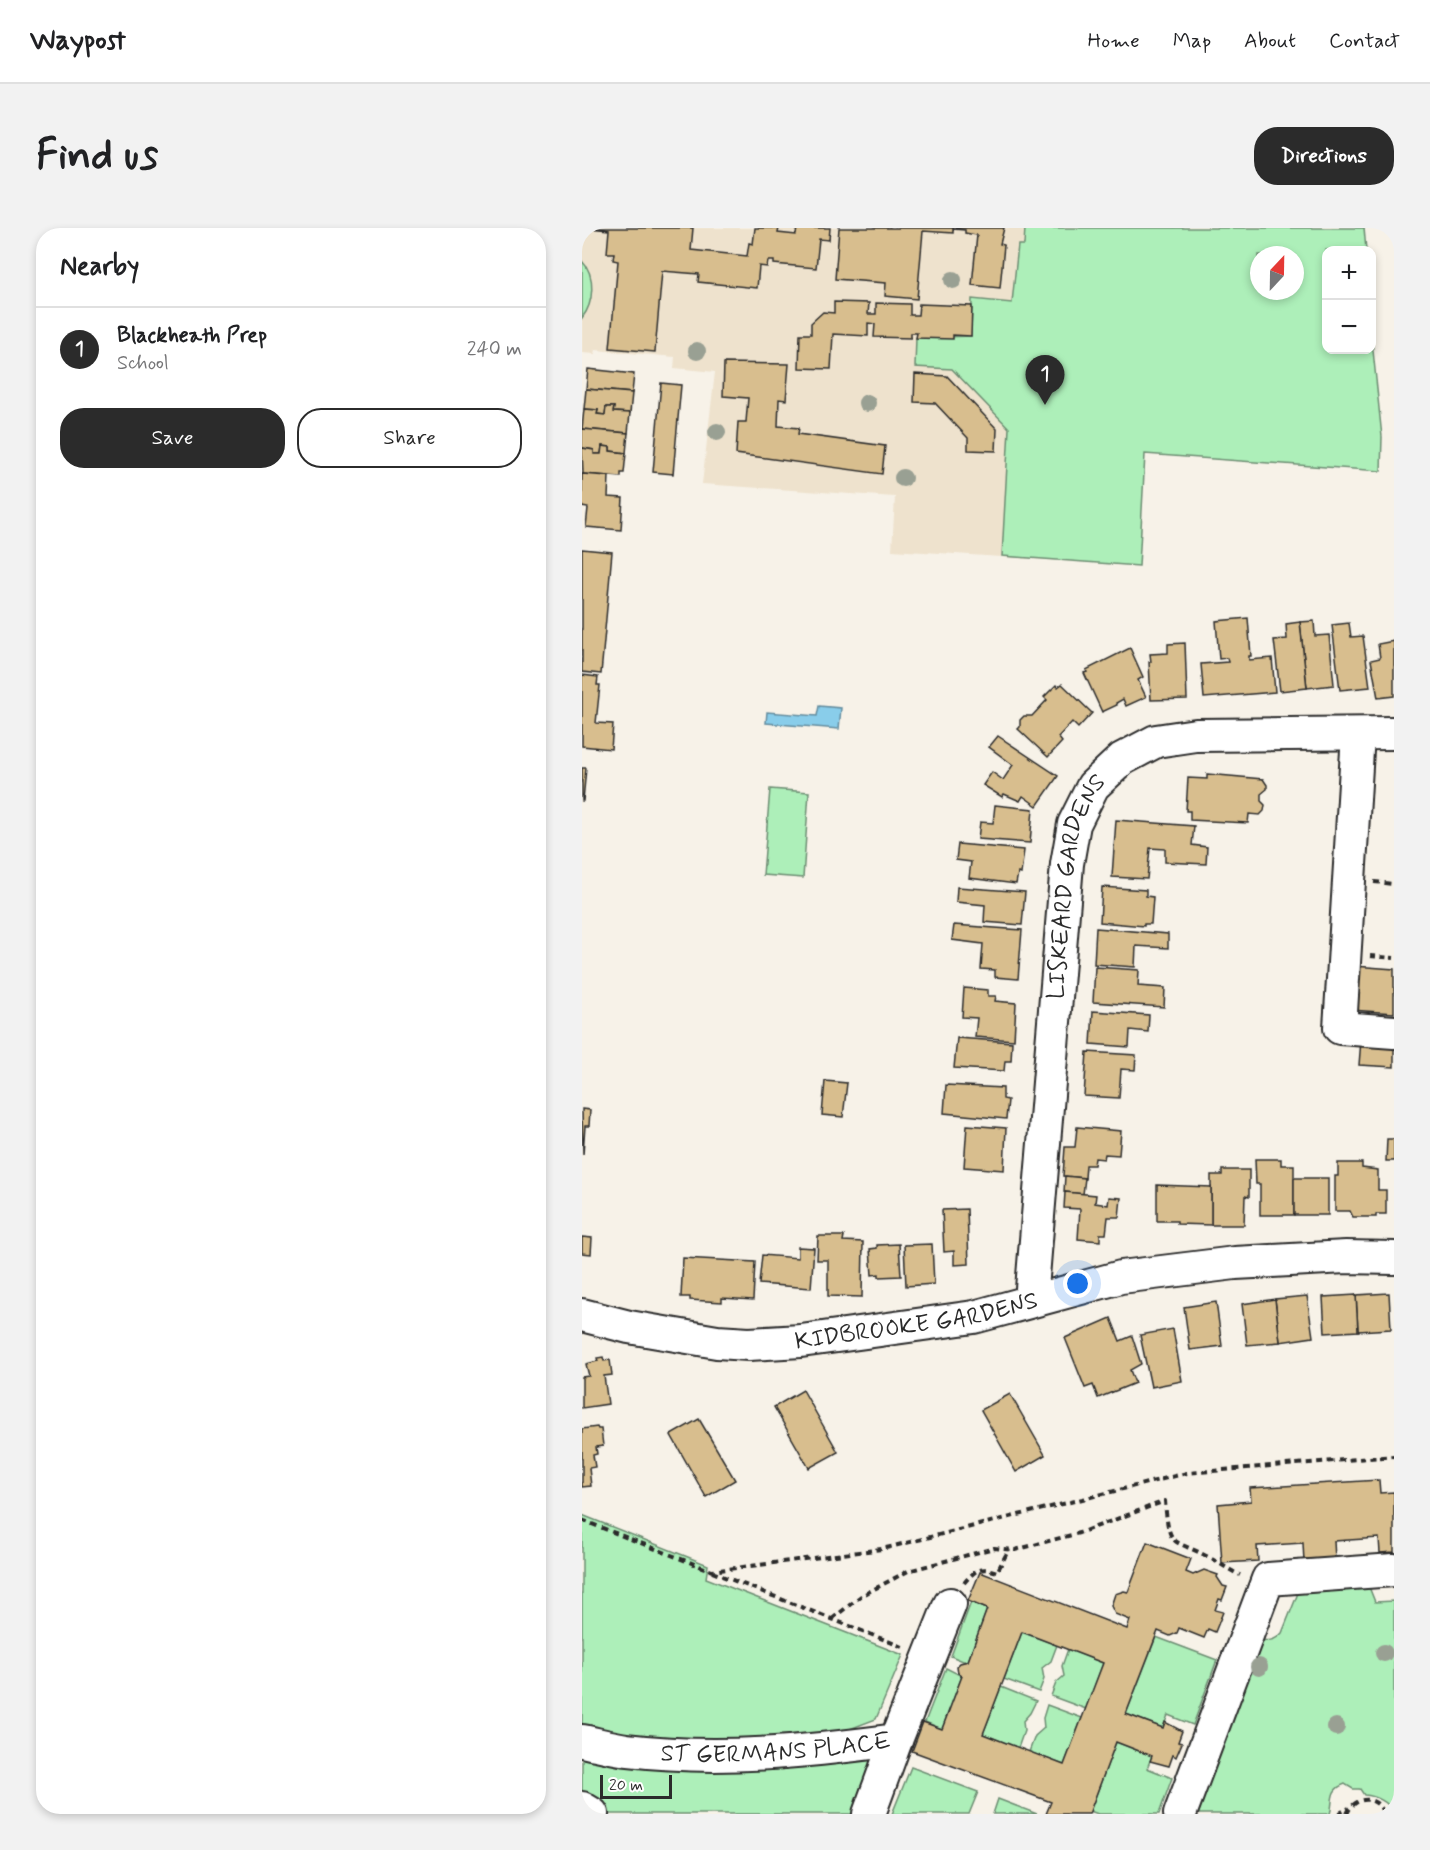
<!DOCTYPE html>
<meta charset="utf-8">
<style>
:root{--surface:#fff;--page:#f2f2f2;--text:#202124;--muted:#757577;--line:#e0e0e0;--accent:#2b2b2b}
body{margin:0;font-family:Mynerve,sans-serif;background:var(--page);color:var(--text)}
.controls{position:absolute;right:18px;top:18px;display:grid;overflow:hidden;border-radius:12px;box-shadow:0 3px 9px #0003}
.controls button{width:54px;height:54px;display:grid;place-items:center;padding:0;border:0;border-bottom:2px solid var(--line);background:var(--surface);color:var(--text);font:30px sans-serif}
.compass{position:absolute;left:668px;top:18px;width:54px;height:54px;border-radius:50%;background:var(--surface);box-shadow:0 3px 9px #0003;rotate:22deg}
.scale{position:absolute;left:18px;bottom:15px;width:72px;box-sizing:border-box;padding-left:6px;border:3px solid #2b2b2b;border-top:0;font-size:16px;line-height:21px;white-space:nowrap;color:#2b2b2b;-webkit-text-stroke:4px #fff;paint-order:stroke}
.you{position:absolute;left:496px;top:1056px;width:21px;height:21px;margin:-15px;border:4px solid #fff;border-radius:50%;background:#1a73e8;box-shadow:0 0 0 9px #1a73e833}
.badge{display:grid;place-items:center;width:39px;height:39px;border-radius:50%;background:var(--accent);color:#fff;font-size:20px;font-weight:700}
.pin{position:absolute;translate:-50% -50px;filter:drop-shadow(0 2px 3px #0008)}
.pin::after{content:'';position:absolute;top:32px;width:21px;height:18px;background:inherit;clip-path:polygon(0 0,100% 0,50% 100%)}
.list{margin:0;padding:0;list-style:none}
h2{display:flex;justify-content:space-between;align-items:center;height:78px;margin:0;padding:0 24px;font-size:26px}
h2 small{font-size:20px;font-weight:400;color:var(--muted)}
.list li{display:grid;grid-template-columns:39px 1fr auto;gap:18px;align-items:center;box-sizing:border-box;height:84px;padding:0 24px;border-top:2px solid var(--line)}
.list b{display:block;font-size:22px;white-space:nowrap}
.list p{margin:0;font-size:20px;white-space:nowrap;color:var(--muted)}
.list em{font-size:20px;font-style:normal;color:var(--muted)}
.actions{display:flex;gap:12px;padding:18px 24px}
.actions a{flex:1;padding:14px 0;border:2px solid var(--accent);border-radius:24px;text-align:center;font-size:21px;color:var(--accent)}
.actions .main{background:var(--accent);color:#fff}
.map{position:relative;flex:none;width:812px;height:1586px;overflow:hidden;border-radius:24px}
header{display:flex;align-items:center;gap:36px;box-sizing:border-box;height:84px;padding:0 30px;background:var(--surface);border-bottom:2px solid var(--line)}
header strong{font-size:28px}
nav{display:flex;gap:33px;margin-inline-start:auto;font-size:21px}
.intro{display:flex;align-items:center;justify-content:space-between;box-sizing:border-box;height:144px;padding:0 36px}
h1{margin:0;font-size:42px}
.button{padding:15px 27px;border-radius:24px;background:var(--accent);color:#fff;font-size:21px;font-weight:700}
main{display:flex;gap:36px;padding:0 36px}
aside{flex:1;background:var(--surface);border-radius:24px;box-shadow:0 3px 9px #0003}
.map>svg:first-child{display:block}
.built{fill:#eee2cd;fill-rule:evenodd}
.green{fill:#adefb9;stroke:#6c8d72;stroke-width:1.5;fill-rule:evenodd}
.water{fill:#89cdea;stroke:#638c9e;stroke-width:1.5}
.building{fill:#d8be8e;stroke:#2b2b2b;stroke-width:1.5;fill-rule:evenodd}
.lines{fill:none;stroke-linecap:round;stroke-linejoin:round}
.minor-casing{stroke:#2b2b2b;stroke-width:36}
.path{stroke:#2b2b2b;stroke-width:4;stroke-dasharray:6 4.5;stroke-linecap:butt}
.minor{stroke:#fff;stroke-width:32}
.tree{fill:#99a093}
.labels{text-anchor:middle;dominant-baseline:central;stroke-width:4.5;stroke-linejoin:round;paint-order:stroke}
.street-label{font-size:24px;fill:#2b2b2b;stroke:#fff}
</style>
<header>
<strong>Waypost</strong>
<nav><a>Home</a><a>Map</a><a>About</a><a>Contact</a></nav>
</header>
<div class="intro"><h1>Find us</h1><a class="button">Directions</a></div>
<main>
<aside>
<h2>Nearby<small></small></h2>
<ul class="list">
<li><span class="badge">1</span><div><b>Blackheath Prep</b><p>School</p></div><em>240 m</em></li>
</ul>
<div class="actions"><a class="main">Save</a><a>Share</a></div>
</aside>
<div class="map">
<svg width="812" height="1586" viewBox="0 0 812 1586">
<rect width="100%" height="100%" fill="#f7f2e8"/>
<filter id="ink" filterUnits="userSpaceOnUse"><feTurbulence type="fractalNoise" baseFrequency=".0167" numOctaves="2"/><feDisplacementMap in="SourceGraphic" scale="12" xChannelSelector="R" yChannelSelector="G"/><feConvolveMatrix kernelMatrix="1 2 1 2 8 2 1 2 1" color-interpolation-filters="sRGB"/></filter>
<g filter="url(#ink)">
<!-- built -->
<path class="built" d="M0,0H782L784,22H744V122H790V113L800,209L799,243L563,226L557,338L310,322L313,269L120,256L133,144L92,140L93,129L14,122L13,126L0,125ZM677,27H713V63H677Z"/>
<!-- green -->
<g class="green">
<path d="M443,0H782L784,22H744V122H790V113L800,209L799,243L563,226L557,338L420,328L427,200L370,141L333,139L334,110L389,108L390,71L430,75L436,17H442ZM677,27H713V63H677Z"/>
<path d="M0,33C14,47 12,75 0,90Z"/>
<path d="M188,561L227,564L221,650L181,647Z"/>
<path d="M0,1287L126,1337L124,1350L321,1427L294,1491L252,1507L168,1517L0,1504Z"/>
<path d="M720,1355L787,1359L793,1374L812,1373V1584C805,1573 795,1568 782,1567L778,1561H771L763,1556C746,1562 752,1573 748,1586H608L674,1411C685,1414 693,1413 700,1405Z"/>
<path d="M389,1374L405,1381L386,1433H381L369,1428Z"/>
<path d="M440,1404L475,1417L469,1433L460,1440L462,1451L457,1464L422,1451Z"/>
<path d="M574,1409L635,1432L611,1497L586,1487L581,1500L544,1486Z"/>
<path d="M486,1421L521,1435L504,1481L469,1468L474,1455L482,1448L480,1438Z"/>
<path d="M364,1440L380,1448L360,1501L343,1494Z"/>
<path d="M419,1459L454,1473L448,1485L441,1493L442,1503L436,1520L401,1506Z"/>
<path d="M465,1477L500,1490L482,1537L447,1524L453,1508L462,1500L461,1490Z"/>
<path d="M534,1514L570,1528L565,1540L590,1550L577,1586H516L508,1583Z"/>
<path d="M273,1523L293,1532L275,1586H24L0,1569V1524Z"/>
<path d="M329,1539L396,1564L387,1586H310Z"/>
<path d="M416,1571L455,1586H411Z"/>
</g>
<!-- water -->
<path class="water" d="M237,478L259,480L257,501L184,495L185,484L235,488Z"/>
<!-- building -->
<g class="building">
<path d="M7,0H111L109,22L165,28L167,15L171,16L173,0H197L196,5L214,7L215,0H248L247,12L237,11L234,40L192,36V33H186L185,39L177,38L175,60L116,54L117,46L80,43L73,124L28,120L36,33L31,32L32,25H25L27,2Z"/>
<path d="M257,0H422L418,16L422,17L418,60L390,57L395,7L383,5V2L371,1V5L341,3L335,71L303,68L304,55L253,51Z"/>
<path d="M252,74L287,75L286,86H294V75L328,76V87H336L337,76L390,78L389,108L371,107V111L334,110L335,105H329V110L292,109L293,96L286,95V108L251,106L249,141L217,140L218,106H229V95L241,84L252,85Z"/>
<path d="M142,135L207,136L204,172L197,171L196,198L217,200L216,206L303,218L300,246L154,226L156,194H164L166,170L141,168Z"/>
<path d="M6,141L52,146L50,165L4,161Z"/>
<path d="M333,146L365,148L415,201L414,223L386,222V210L353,175L332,174Z"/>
<path d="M79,155L99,157L91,246L71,244Z"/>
<path d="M4,161L50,165L48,185L31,184L32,179H24L23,187L15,186L16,182L2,181Z"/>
<path d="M24,179H32L31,184L48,185L46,205L0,201L2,181L16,182L15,186L23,187Z"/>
<path d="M0,201L46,205L44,225L28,223V219L20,218L19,226H12V222L0,220Z"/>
<path d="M20,218L28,219V223L44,225L42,245H39V249L1,246L0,220L12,222V226H19Z"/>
<path d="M0,246L27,248L26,269L41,270L39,302L4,299L6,280L0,279Z"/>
<path d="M0,321L30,324L19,446L0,444Z"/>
<path d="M666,390L669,428H667V432L690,430L693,464L622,470L619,436L646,434L645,430L637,431L634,393Z"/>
<path d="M732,393L733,408L747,407L752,457L725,460L718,394Z"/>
<path d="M718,394L725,460L698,463L692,412L705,411L704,396Z"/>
<path d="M767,395L769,409L781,408L788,459L758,462L750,397Z"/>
<path d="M812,413V468L796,470L789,432L798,430L796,416Z"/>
<path d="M603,415L605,471L569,472L567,434H569L568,426L586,425V416Z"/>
<path d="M548,420L561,449L556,452L564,469L544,478L541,471L534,475L535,477L520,484L502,445L505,444L504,442Z"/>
<path d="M0,447L16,449L15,457H18L14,495L31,496L29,521L0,518Z"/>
<path d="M480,456L510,485L496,500L490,494L476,509L480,514L466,529L436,501L438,499V492L442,488H450L465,472L462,469L474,457L476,459Z"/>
<path d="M416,508L476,548L455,578L441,568L438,573L422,566L420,569L401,557L410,544L421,552L431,537L407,519Z"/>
<path d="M0,540H4L1,573H0Z"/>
<path d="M625,546L681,551L685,557V561L679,566V573L683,577L682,583L678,587L667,586L666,595L608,592V583H604L606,550L625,551Z"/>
<path d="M413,577L451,581L448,615L396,611L398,594L411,595Z"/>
<path d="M534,592L612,598L610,617L625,619L624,636L583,634V621L568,620L565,651L530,649Z"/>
<path d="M376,616L442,622L439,646L436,645L434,656L387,650L389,634L374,632Z"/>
<path d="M375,659L443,664L440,697L402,694L403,677L374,674Z"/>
<path d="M520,659L564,662V668L571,669L569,696H562V698L518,694Z"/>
<path d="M372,697L440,702L436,751L413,749V742L399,741L401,716L370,712Z"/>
<path d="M514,700L586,706V720L554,718L553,739L512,736Z"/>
<path d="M772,738L812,741V785L769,782Z"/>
<path d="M513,739L557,742L556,758L583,760L582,779L511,774Z"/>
<path d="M382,760L406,762V768H414L413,773L434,775L432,812L393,809L395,790L380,789Z"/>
<path d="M511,783L567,787L566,804L548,802L547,819L509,816Z"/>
<path d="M375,810L430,814L429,833H423L422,843L372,840Z"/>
<path d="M779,812L812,814V839L777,837Z"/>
<path d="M505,824L554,827L553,842L539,841L537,870L502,868Z"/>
<path d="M243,853L265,855L261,889L240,887Z"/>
<path d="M364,857L421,860V871L426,872L424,891L362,885Z"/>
<path d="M0,881L8,882L7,898H3L1,927Z"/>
<path d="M385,897L424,900L422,942L382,939Z"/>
<path d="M495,899L539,903L537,927L523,926L522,931L513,930L512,937H504L503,950L481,948L483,919H493Z"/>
<path d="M805,911H812V933H804Z"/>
<path d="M673,931H699V937H712V987H678V956H674Z"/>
<path d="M756,935H780V940L796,942V962H804V986H794V989H771L768,983H753V948H756Z"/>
<path d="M640,942H667V969L663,968L662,997H629V947H640Z"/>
<path d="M483,948L503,950L501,966L482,964Z"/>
<rect x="712" y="950" width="34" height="37"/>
<path d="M575,957L629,959V997L595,996V993H575Z"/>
<path d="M483,964L514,967L513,975L526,977L527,969L539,970L537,989H526L524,1006H518V1013L496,1011L498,981L482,980Z"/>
<path d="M385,981L387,1036L372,1037V1023L362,1024L360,982Z"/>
<path d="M236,1008H262L261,1013L281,1014L280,1069L246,1068V1032H235Z"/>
<path d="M0,1009L10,1010L9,1026L0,1025Z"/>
<path d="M317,1016L319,1048L297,1049V1046L290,1047L288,1021L295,1020V1017Z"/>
<path d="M350,1016L352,1056L324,1058L322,1017Z"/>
<path d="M216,1019L232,1020L229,1060L177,1056L180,1027L216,1030Z"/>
<path d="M101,1030L173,1034L171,1072L140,1070V1074L108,1072V1069H99Z"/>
<path d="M807,1065L809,1101L776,1103L774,1067Z"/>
<path d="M774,1067L776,1103L743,1105L741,1069Z"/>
<path d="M725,1068L731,1109L698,1114L693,1071Z"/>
<path d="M693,1071L698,1114L665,1117L660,1076Z"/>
<path d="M634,1074L640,1118L608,1122L602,1079Z"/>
<path d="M529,1090L538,1113L550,1108L559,1136L548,1142L553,1155L516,1170L511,1157L503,1160L483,1110Z"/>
<path d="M591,1101L600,1153L569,1159L558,1107Z"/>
<path d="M21,1129L22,1133L28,1132L30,1147L22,1148L26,1176L0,1180V1149L7,1148L4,1136L16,1133L15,1130Z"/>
<path d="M221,1162L256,1224L227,1240L192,1179Z"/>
<path d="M428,1166L463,1227L434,1244L399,1182Z"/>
<path d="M117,1191L153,1252L124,1269L89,1207Z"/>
<path d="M15,1199L16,1201H19L21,1218L14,1219L15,1226L11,1227L13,1239L7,1240L9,1258L0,1259V1201Z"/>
<path d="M797,1252L798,1265L812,1264V1324L798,1325L797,1310L752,1313L753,1332L722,1334L721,1315L675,1318L676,1333L640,1335L636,1276L669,1273L668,1260Z"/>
<path d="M565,1314L609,1331L604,1344L611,1347L622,1342L636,1347L635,1349L641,1358L645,1359L640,1372L637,1371L633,1382L641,1384L633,1404L626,1401L622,1410L597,1400L595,1405L588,1408L576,1403L544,1486L581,1500L583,1494L600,1503L596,1514L600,1515L594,1529L591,1527L587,1538L568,1533L570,1528L534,1514L507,1586H464L469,1574L330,1523L341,1494L360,1501L380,1448L376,1445L375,1438L378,1435L386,1433L405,1381L386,1373L398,1344L545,1401L548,1392L533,1386L529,1378L533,1366L542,1363L546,1364ZM440,1404L521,1435L482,1537L401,1506Z"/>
</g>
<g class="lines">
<!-- minor casing -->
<g class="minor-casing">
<g id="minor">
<path d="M776,506L758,800L812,804"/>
<path id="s1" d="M449,1073L485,636L492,596L511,558L540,531L574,513L614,507L812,505"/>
<path id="s2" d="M0,1087L47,1099L135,1114L167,1116L219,1113L392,1089L539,1049L653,1035L764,1029L812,1030"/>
<path id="s3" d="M0,1513C15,1516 30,1520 45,1522C137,1533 223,1524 314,1512L368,1376"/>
<path d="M0,1580L10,1586"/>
<path d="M287,1586L314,1512"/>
<path d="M598,1586L686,1351L812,1342"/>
</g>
</g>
<!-- path -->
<g class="path">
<path d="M792,654L812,656"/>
<path d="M788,728L812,730"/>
<path d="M0,1292L130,1343L300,1321L605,1245L812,1228"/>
<path d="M130,1344L321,1419"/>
<path d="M382,1355C393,1342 398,1338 415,1344L427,1321"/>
<path d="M250,1391L279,1368L326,1343L412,1320L433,1322L497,1305L583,1273C587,1324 591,1309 628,1330C639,1336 647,1342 658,1347"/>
<path d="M756,1586L767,1580"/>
<path d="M765,1586C772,1568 795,1566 802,1586"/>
</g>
<!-- minor -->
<use href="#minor" class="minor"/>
</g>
<!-- trees -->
<g class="tree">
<circle cx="371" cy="52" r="9"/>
<circle cx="115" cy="123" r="9"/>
<circle cx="285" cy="175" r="9"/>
<circle cx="135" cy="204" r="9"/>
<circle cx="321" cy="250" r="9"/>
<circle cx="802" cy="1425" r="9"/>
<circle cx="677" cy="1439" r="9"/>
<circle cx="754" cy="1499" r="9"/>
</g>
</g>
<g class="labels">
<!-- street labels -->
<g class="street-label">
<text stroke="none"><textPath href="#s1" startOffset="418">LISKEARD GARDENS</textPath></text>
<text stroke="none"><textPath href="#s2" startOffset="339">KIDBROOKE GARDENS</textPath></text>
<text stroke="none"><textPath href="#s3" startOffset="195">ST GERMANS PLACE</textPath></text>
</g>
</g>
</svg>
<div class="controls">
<button>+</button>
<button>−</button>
</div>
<svg class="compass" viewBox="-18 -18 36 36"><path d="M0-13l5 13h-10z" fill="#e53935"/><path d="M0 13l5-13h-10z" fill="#757577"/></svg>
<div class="scale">20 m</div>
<div class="you"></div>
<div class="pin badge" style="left:463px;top:177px">1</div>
</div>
</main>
